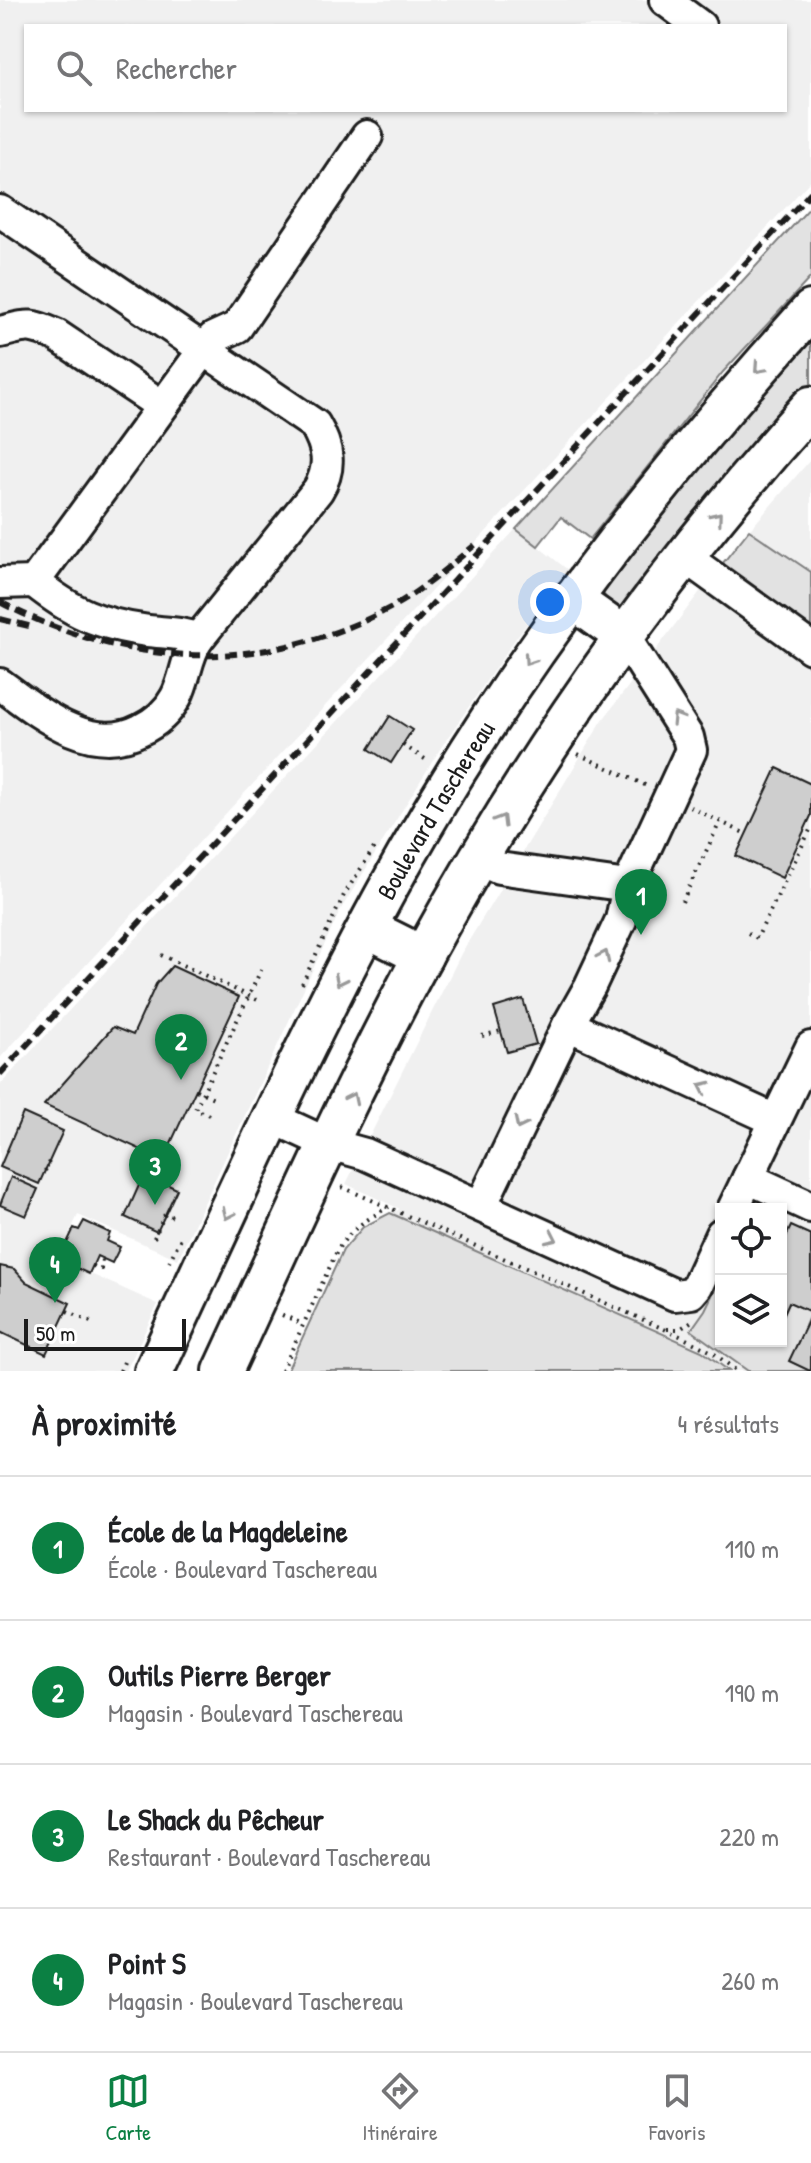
<!DOCTYPE html>
<html lang="fr">
<meta charset="utf-8">
<style>
:root{--surface:#fff;--page:#f6f6f6;--text:#202124;--muted:#757577;--line:#e0e0e0;--accent:#0b8043}
body{margin:0;font-family:"Patrick Hand",sans-serif;background:var(--page);color:var(--text)}
.controls{position:absolute;right:24px;bottom:24px;display:grid;overflow:hidden;border-radius:0px;box-shadow:0 2px 6px #0004}
.controls button{width:72px;height:72px;display:grid;place-items:center;padding:0;border:0;border-bottom:2px solid var(--line);background:var(--surface);color:var(--text);font:40px sans-serif}
.scale{position:absolute;left:24px;bottom:20px;width:162px;box-sizing:border-box;padding-left:8px;border:4px solid #1c1c1c;border-top:0;font-size:22px;line-height:28px;white-space:nowrap;color:#1c1c1c;-webkit-text-stroke:6px #fff;paint-order:stroke}
.you{position:absolute;left:550px;top:602px;width:28px;height:28px;margin:-20px;border:6px solid #fff;border-radius:50%;background:#1a73e8;box-shadow:0 0 0 12px #1a73e833}
.badge{display:grid;place-items:center;width:52px;height:52px;border-radius:50%;background:var(--accent);color:#fff;font-size:26px;font-weight:700}
.pin{position:absolute;translate:-50% -66px;filter:drop-shadow(0 2px 4px #0008)}
.pin::after{content:'';position:absolute;top:42px;width:28px;height:24px;background:inherit;clip-path:polygon(0 0,100% 0,50% 100%)}
.list{margin:0;padding:0;list-style:none}
h2{display:flex;justify-content:space-between;align-items:center;height:104px;margin:0;padding:0 32px;font-size:34px}
h2 small{font-size:26px;font-weight:400;color:var(--muted)}
.list li{display:grid;grid-template-columns:52px 1fr auto;gap:24px;align-items:center;box-sizing:border-box;height:144px;padding:0 32px;border-top:2px solid var(--line)}
.list b{display:block;font-size:30px;white-space:nowrap}
.list p{margin:0;font-size:26px;white-space:nowrap;color:var(--muted)}
.list em{font-size:26px;font-style:normal;color:var(--muted)}
.icon{flex:none;width:44px;height:44px;fill:none;stroke:currentColor;stroke-width:2;stroke-linecap:round;stroke-linejoin:round}
.map{position:relative;flex:none;width:811px;height:1371px;overflow:hidden}
.search{position:absolute;background:var(--surface);box-shadow:0 2px 6px #0004;left:24px;right:24px;top:24px;height:88px;display:flex;align-items:center;gap:20px;box-sizing:border-box;padding:0 28px;border-radius:0px;color:var(--muted);font-size:30px}
.sheet{height:680px;background:var(--surface)}
nav{display:flex;justify-content:space-around;align-items:center;box-sizing:border-box;height:112px;border-top:2px solid var(--line);background:var(--surface);font-size:22px;color:var(--muted)}
nav a{display:grid;justify-items:center;gap:4px}
nav .on{color:var(--accent)}
.map>svg:first-child{display:block}
.built{fill:#f0f0f0;fill-rule:evenodd}
.green{fill:#e2e2e2;stroke:#7f7f7f;stroke-width:2}
.building{fill:#cecece;stroke:#1c1c1c;stroke-width:2}
.lines{fill:none;stroke-linecap:round;stroke-linejoin:round}
.minor-casing{stroke:#1c1c1c;stroke-width:36}
.major-casing{stroke:#1c1c1c;stroke-width:44}
.path{stroke:#1c1c1c;stroke-width:4;stroke-dasharray:2 6;stroke-linecap:butt}
.minor{stroke:#fff;stroke-width:30}
.major{stroke:#fff;stroke-width:38}
.rail{stroke:#1c1c1c;stroke-width:6;stroke-dasharray:12 6;stroke-linecap:butt}
.oneway{stroke:#999}
.labels{text-anchor:middle;dominant-baseline:central;stroke-width:6;stroke-linejoin:round;paint-order:stroke}
.street-label{font-size:26px;fill:#1c1c1c;stroke:#fff}
</style>
<div class="map">
<svg width="811" height="1371" viewBox="0 0 811 1371">
<rect width="100%" height="100%" fill="#fff"/>
<filter id="ink" filterUnits="userSpaceOnUse"><feTurbulence type="fractalNoise" baseFrequency=".0125" numOctaves="2"/><feDisplacementMap in="SourceGraphic" scale="16" xChannelSelector="R" yChannelSelector="G"/><feConvolveMatrix kernelMatrix="1 2 1 2 8 2 1 2 1" color-interpolation-filters="sRGB"/></filter>
<g filter="url(#ink)">
<!-- built -->
<g class="built">
<path d="M0,0H811V180L0,1058ZM26,26H785V110H26Z"/>
<path d="M811,459V1371H287L343,1250L363,1227L400,1209L346,1184L462,952L602,721L727,556ZM721,1209H781V1341H721Z"/>
<path d="M516,529L568,570L516,638L442,746L341,909L178,1259L78,1215L57,1259L158,1304L126,1371H0V1085Z"/>
</g>
<!-- green -->
<g class="green">
<path d="M811,206V277L723,372L590,539L561,517L538,546L516,529Z"/>
<path d="M811,330V388L625,606C612,608 603,598 601,586Z"/>
<path d="M749,530L811,572V634L748,588L723,563Z"/>
<path d="M390,1213L702,1351L729,1371H287L343,1250L363,1227Z"/>
<path d="M721,1277V1341H781V1320L789,1302L811,1312L790,1361L811,1371H748L691,1330L705,1310Z"/>
</g>
<!-- building -->
<g class="building">
<path d="M390,716L412,730L391,763L369,749Z"/>
<path d="M777,768L811,784V816L782,878L736,856Z"/>
<path d="M172,966L239,997L163,1160L44,1105L113,1027L133,1035L156,984Z"/>
<path d="M523,999L536,1044L507,1052L494,1008Z"/>
<path d="M23,1113L63,1131L39,1184L0,1167Z"/>
<path d="M144,1174L177,1189L157,1232L125,1217Z"/>
<path d="M11,1177L38,1189L26,1216L0,1205Z"/>
<path d="M84,1221L110,1233L107,1241L120,1247L112,1263L97,1256L89,1274L65,1263L72,1247L66,1245L74,1228L79,1230Z"/>
<path d="M791,1226L811,1235V1312L789,1302L781,1320V1247Z"/>
<path d="M0,1266L14,1269L26,1282L70,1303L46,1354L0,1332Z"/>
<path d="M811,1315V1369L810,1371L789,1361Z"/>
</g>
<g class="lines">
<!-- minor casing -->
<g class="minor-casing">
<g id="minor">
<path d="M665,0L700,26"/>
<path d="M0,211L315,425C328,447 332,467 318,490L198,639C186,657 186,678 176,697C168,712 155,723 140,730C90,756 38,712 0,684"/>
<path d="M0,332C27,326 26,322 56,335L162,406"/>
<path d="M685,557L811,648"/>
<path d="M0,583L34,582"/>
<path d="M198,639C182,632 165,633 148,631C98,624 73,613 34,582L203,351L213,338L237,327L367,136"/>
<path d="M478,858L499,868L628,886"/>
<path d="M568,1025L590,986L621,920L628,886L691,750L688,737L624,636"/>
<path d="M273,1118L329,1144L365,1154L675,1295L691,1293L697,1286L721,1234"/>
<path d="M748,1178L811,1207"/>
<path d="M481,1206L568,1025L775,1120"/>
<path d="M733,1209L811,1047"/>
</g>
</g>
<!-- major casing -->
<g class="major-casing">
<g id="major">
<path d="M572,599L624,636"/>
<path d="M367,928L423,956"/>
<path id="s1" d="M154,1371C235,1198 312,1022 406,856C520,655 657,481 811,310"/>
<path d="M223,1371C288,1231 351,1088 425,952C532,756 661,573 811,406"/>
</g>
</g>
<!-- path -->
<g class="path">
<path d="M403,745L428,761"/>
<path d="M578,754L647,786"/>
<path d="M690,807L746,834"/>
<path d="M682,902L720,822"/>
<path d="M748,933L757,938L811,828"/>
<path d="M161,955L262,1002"/>
<path d="M302,984L344,895L374,848"/>
<path d="M482,1036L501,1031"/>
<path d="M196,1090L216,1099"/>
<path d="M209,1115L195,1109L261,970"/>
<path d="M45,1171L50,1159"/>
<path d="M342,1187L680,1336L712,1352L737,1371"/>
<path d="M154,1238L165,1214L173,1217"/>
<path d="M169,1262L181,1238"/>
<path d="M93,1266L101,1269L102,1259"/>
<path d="M67,1311L95,1324"/>
<path d="M282,1315L303,1324"/>
<path d="M667,1329H680L695,1319"/>
<path d="M120,1371L124,1362"/>
<path d="M282,1371L338,1249C352,1228 367,1219 389,1207"/>
</g>
<!-- minor -->
<use href="#minor" class="minor"/>
<!-- major -->
<use href="#major" class="major"/>
<!-- rail -->
<g class="rail">
<path d="M0,602C126,669 265,675 392,607C422,590 448,567 475,545"/>
<path d="M0,619L33,627"/>
<path d="M0,1074L811,192"/>
</g>
</g>
<!-- one-way arrows -->
<defs><path id="oneway-chevron" d="M-2-3.5L2.5 0L-2 3.5" fill="none" stroke-width="1.6" stroke-linecap="round" stroke-linejoin="round" transform="scale(2)"/></defs>
<g class="oneway">
<use href="#oneway-chevron" transform="translate(759 368) rotate(132)"/>
<use href="#oneway-chevron" transform="translate(717 517) rotate(-50)"/>
<use href="#oneway-chevron" transform="translate(529 660) rotate(124)"/>
<use href="#oneway-chevron" transform="translate(677 718) rotate(-122)"/>
<use href="#oneway-chevron" transform="translate(501 820) rotate(-59)"/>
<use href="#oneway-chevron" transform="translate(604 956) rotate(-65)"/>
<use href="#oneway-chevron" transform="translate(340 980) rotate(116)"/>
<use href="#oneway-chevron" transform="translate(704 1087) rotate(-155)"/>
<use href="#oneway-chevron" transform="translate(352 1098) rotate(-64)"/>
<use href="#oneway-chevron" transform="translate(520 1124) rotate(116)"/>
<use href="#oneway-chevron" transform="translate(228 1214) rotate(115)"/>
<use href="#oneway-chevron" transform="translate(552 1238) rotate(25)"/>
</g>
</g>
<g class="labels">
<!-- street labels -->
<g class="street-label">
<text stroke="none"><textPath href="#s1" startOffset="628">Boulevard Taschereau</textPath></text>
</g>
</g>
</svg>
<div class="controls">
<button><svg class="icon" aria-label="locate" viewBox="0 0 24 24"><circle cx="12" cy="12" r="6"/><path d="M12 2v4M12 18v4M2 12h4M18 12h4"/></svg></button>
<button><svg class="icon" aria-label="layers" viewBox="0 0 24 24"><path d="M12 4l9 5-9 5-9-5zM3 14l9 5 9-5"/></svg></button>
</div>
<div class="scale">50 m</div>
<div class="you"></div>
<div class="pin badge" style="left:641px;top:935px">1</div>
<div class="pin badge" style="left:181px;top:1080px">2</div>
<div class="pin badge" style="left:155px;top:1205px">3</div>
<div class="pin badge" style="left:55px;top:1303px">4</div>
<div class="search"><svg class="icon" aria-label="search" viewBox="0 0 24 24"><circle cx="10" cy="10" r="6"/><path d="M15 15l6 6"/></svg>Rechercher</div>
</div>
<section class="sheet">
<h2>À proximité<small>4 résultats</small></h2>
<ul class="list">
<li><span class="badge">1</span><div><b>École de la Magdeleine</b><p>École · Boulevard Taschereau</p></div><em>110 m</em></li>
<li><span class="badge">2</span><div><b>Outils Pierre Berger</b><p>Magasin · Boulevard Taschereau</p></div><em>190 m</em></li>
<li><span class="badge">3</span><div><b>Le Shack du Pêcheur</b><p>Restaurant · Boulevard Taschereau</p></div><em>220 m</em></li>
<li><span class="badge">4</span><div><b>Point S</b><p>Magasin · Boulevard Taschereau</p></div><em>260 m</em></li>
</ul>
</section>
<nav>
<a class="on"><svg class="icon" aria-label="map" viewBox="0 0 24 24"><path d="M3 6l6-2 6 2 6-2v14l-6 2-6-2-6 2zM9 4v14M15 6v14"/></svg>Carte</a>
<a><svg class="icon" aria-label="directions" viewBox="0 0 24 24"><path d="M12 3l9 9-9 9-9-9zM9 14v-3h6M13 9l2 2-2 2"/></svg>Itinéraire</a>
<a><svg class="icon" aria-label="saved" viewBox="0 0 24 24"><path d="M7 4h10v16l-5-4-5 4z"/></svg>Favoris</a>
</nav>
